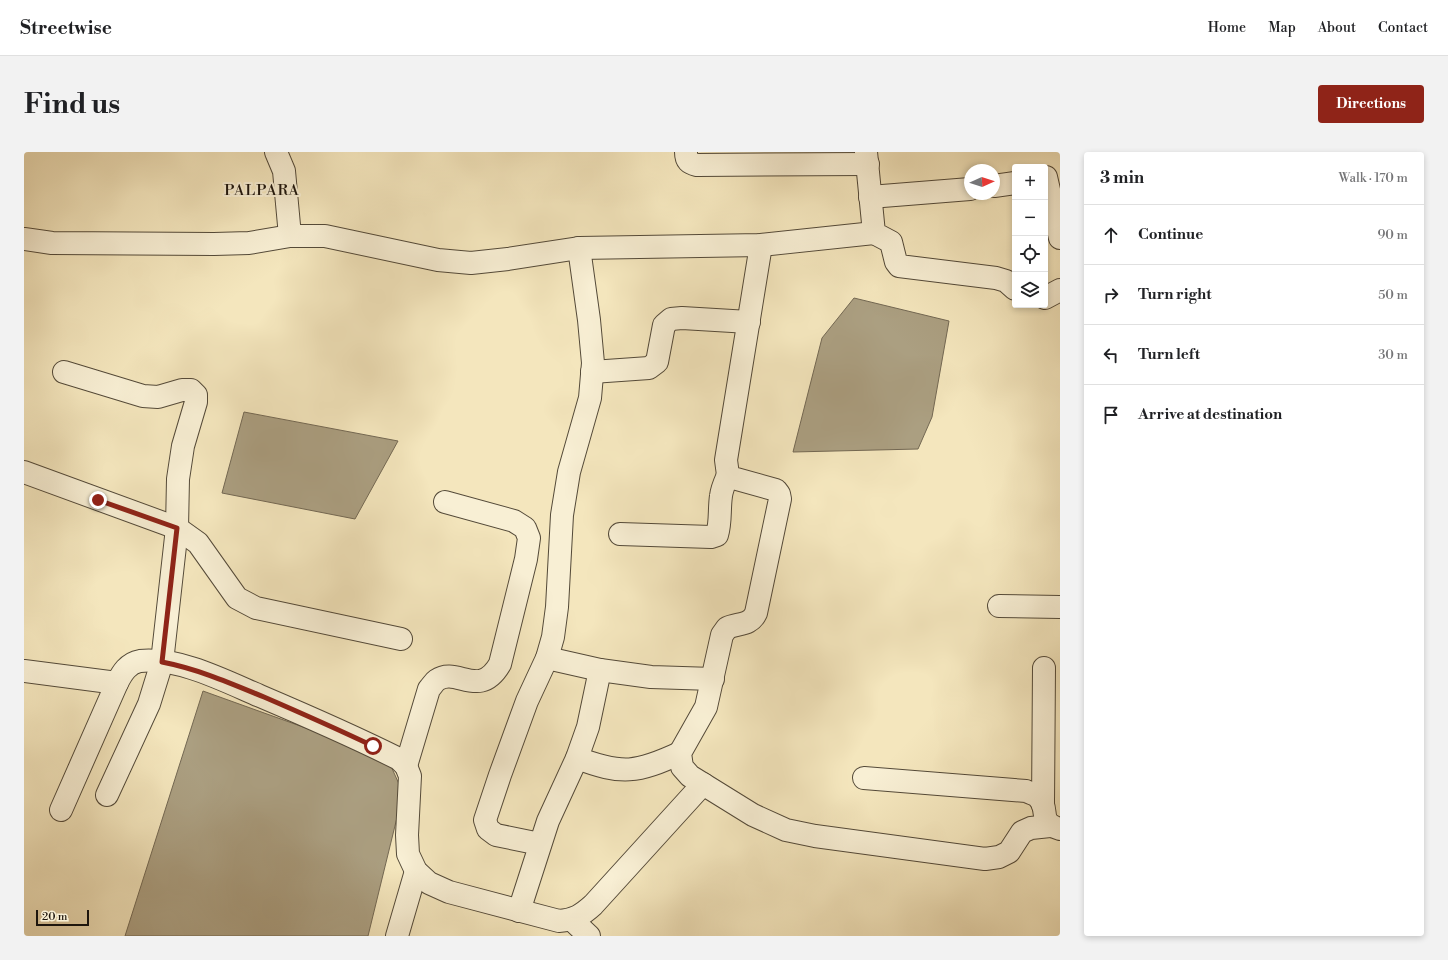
<!DOCTYPE html>
<meta charset="utf-8">
<style>
:root{--surface:#fff;--page:#f2f2f2;--text:#202124;--muted:#757577;--line:#e0e0e0;--accent:#8f2418}
body{margin:0;font-family:"Libre Bodoni",serif;background:var(--page);color:var(--text)}
.controls{position:absolute;right:12px;top:12px;display:grid;overflow:hidden;border-radius:4px;box-shadow:0 2px 6px #0003}
.controls button{width:36px;height:36px;display:grid;place-items:center;padding:0;border:0;border-bottom:1px solid var(--line);background:var(--surface);color:var(--text);font:20px sans-serif}
.compass{position:absolute;left:940px;top:12px;width:36px;height:36px;border-radius:50%;background:var(--surface);box-shadow:0 2px 6px #0003;rotate:87deg}
.scale{position:absolute;left:12px;bottom:10px;width:53px;box-sizing:border-box;padding-left:4px;border:2px solid #1e160d;border-top:0;font-size:11px;line-height:14px;white-space:nowrap;color:#1e160d;-webkit-text-stroke:3px #f8efd4;paint-order:stroke}
.stop{position:absolute;width:12px;height:12px;margin:-9px;border:3px solid #8f2418;border-radius:50%;background:#fff}
.stop.end{background:#8f2418;border-color:#fff;box-shadow:0 1px 4px #0008}
.list{margin:0;padding:0;list-style:none}
h2{display:flex;justify-content:space-between;align-items:center;height:52px;margin:0;padding:0 16px;font-size:17px}
h2 small{font-size:13px;font-weight:400;color:var(--muted)}
.list li{display:grid;grid-template-columns:26px 1fr auto;gap:12px;align-items:center;box-sizing:border-box;height:60px;padding:0 16px;border-top:1px solid var(--line)}
.list b{display:block;font-size:15px;white-space:nowrap}
.list em{font-size:13px;font-style:normal;color:var(--muted)}
.icon{flex:none;width:22px;height:22px;fill:none;stroke:currentColor;stroke-width:2;stroke-linecap:round;stroke-linejoin:round}
.map{position:relative;flex:none;width:1036px;height:784px;overflow:hidden;border-radius:4px}
header{display:flex;align-items:center;gap:24px;box-sizing:border-box;height:56px;padding:0 20px;background:var(--surface);border-bottom:1px solid var(--line)}
header strong{font-size:19px}
nav{display:flex;gap:22px;margin-inline-start:auto;font-size:14px}
.intro{display:flex;align-items:center;justify-content:space-between;box-sizing:border-box;height:96px;padding:0 24px}
h1{margin:0;font-size:28px}
.button{padding:10px 18px;border-radius:4px;background:var(--accent);color:#fff;font-size:14px;font-weight:700}
main{display:flex;gap:24px;padding:0 24px}
aside{flex:1;background:var(--surface);border-radius:4px;box-shadow:0 2px 6px #0003}
.map>svg:first-child{display:block}
.water{fill:#ab9f81;stroke:#736853}
.lines{fill:none;stroke-linecap:round;stroke-linejoin:round}
.minor-casing{stroke:#544a39;stroke-width:24}
.minor{stroke:#f8efd4;stroke-width:22}
.route{stroke:#8f2418;stroke-width:5}
.labels{text-anchor:middle;dominant-baseline:central;stroke-width:4;stroke-linejoin:round;paint-order:stroke}
.neighbourhood-label{font-size:15px;letter-spacing:1px;fill:#1e160d;stroke:#f8efd4}
</style>
<header>
<strong>Streetwise</strong>
<nav><a>Home</a><a>Map</a><a>About</a><a>Contact</a></nav>
</header>
<div class="intro"><h1>Find us</h1><a class="button">Directions</a></div>
<main>
<div class="map">
<svg width="1036" height="784" viewBox="0 0 1036 784">
<rect width="100%" height="100%" fill="#f4e6bd"/>
<filter id="stains"><feTurbulence type="fractalNoise" baseFrequency=".005" numOctaves="4"/><feColorMatrix values="0 0 0 0 .2 0 0 0 0 .09 0 0 0 0 .02 0 0 0 .5 -.17"/></filter>
<radialGradient id="worn" r=".72"><stop offset=".6" stop-color="#630" stop-opacity="0"/><stop offset="1" stop-color="#630" stop-opacity=".3"/></radialGradient>
<!-- water -->
<g class="water">
<path d="M830,146L925,169L908,265L894,297L769,300L798,186Z"/>
<path d="M220,260L374,289L331,367L198,341Z"/>
<path d="M179,539L343,598L366,612L379,641L344,784H101Z"/>
</g>
<g class="lines">
<!-- minor casing -->
<g class="minor-casing">
<g id="minor">
<path d="M252,0L260,19L266,84"/>
<path d="M662,0C662,9 665,11 673,13L844,12"/>
<path d="M842,0L850,81L867,90L872,110L875,114L972,126L982,129L991,137"/>
<path d="M1022,25L1036,86"/>
<path d="M970,34L991,31"/>
<path d="M846,45L946,37"/>
<path d="M0,87L28,91L190,92L225,91L266,84H301L414,108L447,111L484,107L555,96L737,93L850,81"/>
<path d="M737,93L702,308L704,323L709,326L752,338L755,342L756,347L732,461C726,474 714,471 703,476L698,483L682,555L656,601L658,615L666,624L729,663L762,678L791,684L961,707L975,705L985,700L998,680L1007,676L1026,674"/>
<path d="M1021,146L1036,138"/>
<path d="M40,220L119,244L134,245L158,238H167L172,243V250L159,294L154,327L153,376L138,510L125,552L83,643"/>
<path d="M568,220L625,216L633,210L640,173L647,167L658,166L725,170"/>
<path d="M0,320L153,376L174,391L213,446L232,456L377,487"/>
<path d="M596,382L687,385L693,383C697,370 695,357 697,344C698,336 701,330 704,323"/>
<path d="M975,454L1036,455"/>
<path d="M523,506L576,518L627,525L689,527"/>
<path d="M0,519L93,531"/>
<path d="M553,606C598,623 613,621 656,601"/>
<path d="M382,614L405,537C408,534 410,530 413,528C433,514 455,548 476,512L502,407L505,386L501,376L490,369L421,350"/>
<path d="M840,626L1002,639C1006,641 1011,642 1014,645C1027,658 1012,670 1036,677"/>
<path d="M1019,653L1020,516"/>
<path d="M37,658L93,531C98,521 104,511 116,509C155,505 201,529 236,544C283,564 329,584 375,607L382,614L386,624L383,683L384,702L392,719L405,731L425,740L535,769C550,768 558,763 569,753L679,632"/>
<path d="M516,692L472,683L464,677L461,668L476,623L503,549L523,506L529,485L533,455L538,363L545,320L566,246L569,211L565,168L555,96"/>
<path d="M495,759L524,669L553,606L564,575L576,518"/>
<path d="M548,768L565,784"/>
<path d="M373,784L392,719"/>
</g>
</g>
<!-- minor -->
<use href="#minor" class="minor"/>
</g>
<g class="lines">
<!-- route -->
<path class="route" d="M74,348L153,376L138,510C174,517 206,531 240,545C277,561 313,577 349,594"/>
</g>
<g class="labels">
<!-- neighbourhood labels -->
<g class="neighbourhood-label">
<text x="238" y="38">PALPARA</text>
</g>
</g>
<rect width="100%" height="100%" filter="url(#stains)"/>
<rect width="100%" height="100%" fill="url(#worn)"/>
</svg>
<div class="controls">
<button>+</button>
<button>−</button>
<button><svg class="icon" aria-label="locate" viewBox="0 0 24 24"><circle cx="12" cy="12" r="6"/><path d="M12 2v4M12 18v4M2 12h4M18 12h4"/></svg></button>
<button><svg class="icon" aria-label="layers" viewBox="0 0 24 24"><path d="M12 4l9 5-9 5-9-5zM3 14l9 5 9-5"/></svg></button>
</div>
<svg class="compass" viewBox="-18 -18 36 36"><path d="M0-13l5 13h-10z" fill="#e53935"/><path d="M0 13l5-13h-10z" fill="#757577"/></svg>
<div class="scale">20 m</div>
<div class="stop" style="left:349px;top:594px"></div>
<div class="stop end" style="left:74px;top:348px"></div>
</div>
<aside>
<h2>3 min<small>Walk · 170 m</small></h2>
<ul class="list">
<li><svg class="icon" aria-label="ahead" viewBox="0 0 24 24"><path d="M12 20V5M6 11l6-6 6 6"/></svg><div><b>Continue</b></div><em>90 m</em></li>
<li><svg class="icon" aria-label="right" viewBox="0 0 24 24"><path d="M7 20v-9h11M14 6l5 5-5 5"/></svg><div><b>Turn right</b></div><em>50 m</em></li>
<li><svg class="icon" aria-label="left" viewBox="0 0 24 24"><path d="M17 20v-9H6M10 6l-5 5 5 5"/></svg><div><b>Turn left</b></div><em>30 m</em></li>
<li><svg class="icon" aria-label="arrive" viewBox="0 0 24 24"><path d="M6 21V4h12l-3 4 3 4H6"/></svg><div><b>Arrive at destination</b></div></li>
</ul>
</aside>
</main>
